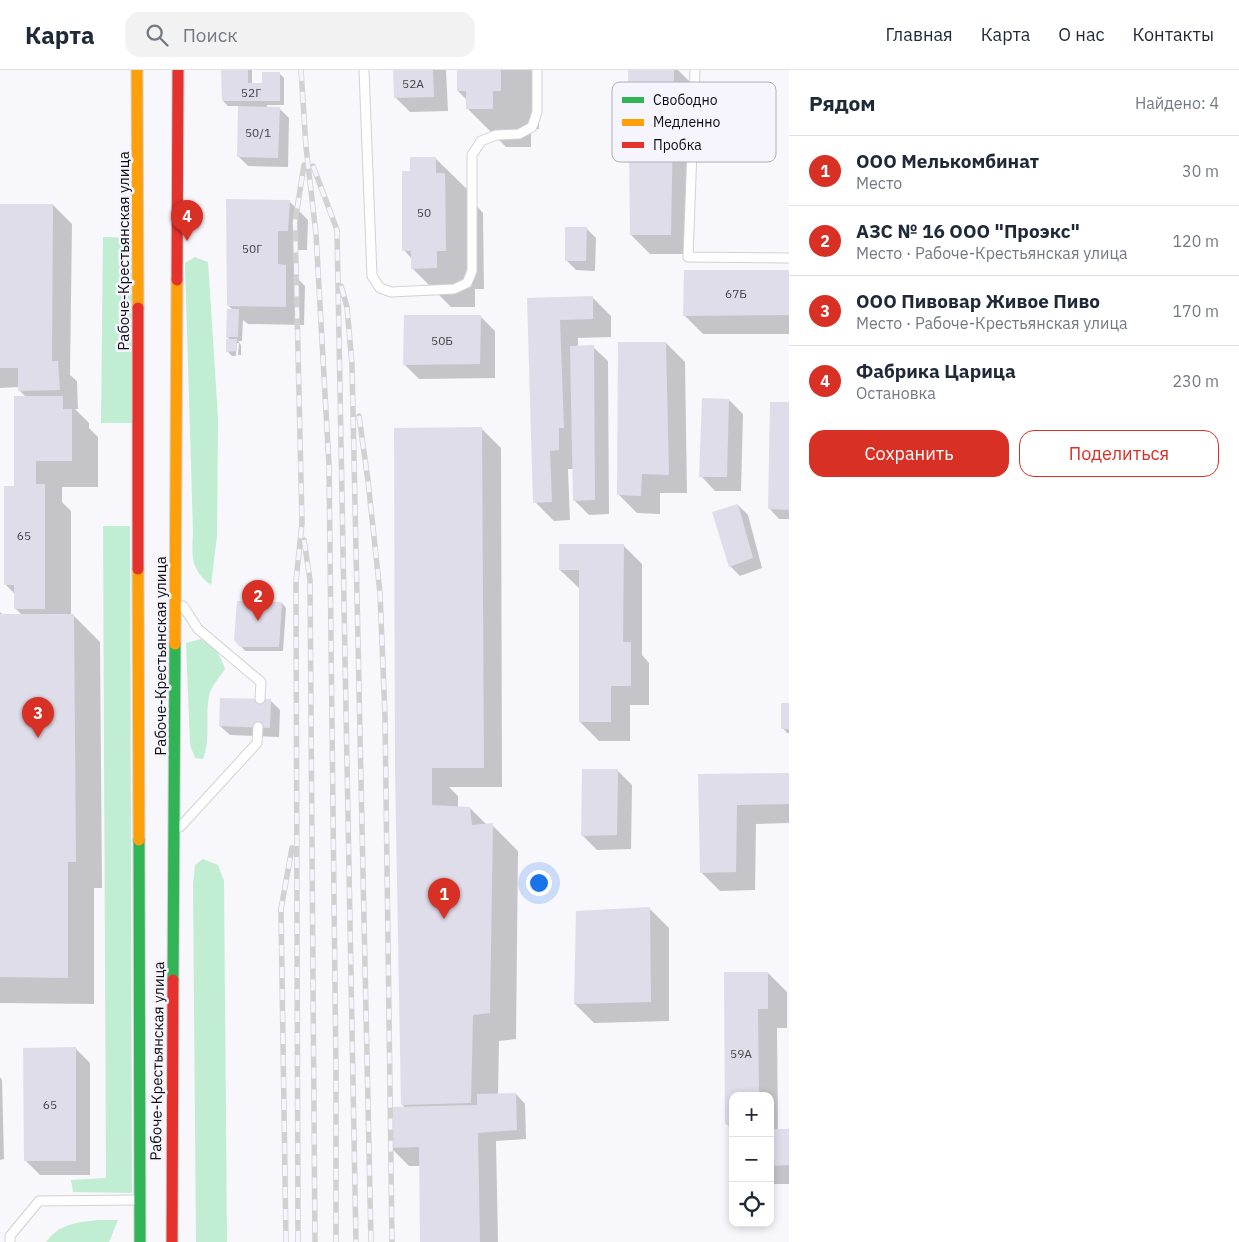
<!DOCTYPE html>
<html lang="ru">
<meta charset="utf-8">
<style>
:root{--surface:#fff;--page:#f2f2f3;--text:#1f2937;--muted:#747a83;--line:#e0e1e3;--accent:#d93025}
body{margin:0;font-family:"IBM Plex Sans",sans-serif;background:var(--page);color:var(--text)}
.controls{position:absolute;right:15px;bottom:15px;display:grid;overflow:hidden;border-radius:10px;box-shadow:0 2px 8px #0003}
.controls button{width:45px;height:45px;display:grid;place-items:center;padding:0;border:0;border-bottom:1px solid var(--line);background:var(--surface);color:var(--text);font:25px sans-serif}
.you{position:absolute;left:538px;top:812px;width:18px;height:18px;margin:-12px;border:4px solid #fff;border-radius:50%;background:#1a73e8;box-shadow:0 0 0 8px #1a73e833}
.badge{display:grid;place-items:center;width:32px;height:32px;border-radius:50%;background:var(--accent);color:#fff;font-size:16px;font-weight:700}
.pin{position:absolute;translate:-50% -41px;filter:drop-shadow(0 1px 2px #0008)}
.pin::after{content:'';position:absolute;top:26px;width:18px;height:15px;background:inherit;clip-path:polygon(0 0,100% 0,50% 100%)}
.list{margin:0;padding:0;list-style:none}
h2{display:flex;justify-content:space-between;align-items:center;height:65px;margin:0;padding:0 20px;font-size:21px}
h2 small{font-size:16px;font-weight:400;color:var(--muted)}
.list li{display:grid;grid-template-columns:32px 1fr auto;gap:15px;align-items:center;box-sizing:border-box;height:70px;padding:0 20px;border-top:1px solid var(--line)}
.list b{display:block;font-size:19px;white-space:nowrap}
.list p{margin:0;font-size:16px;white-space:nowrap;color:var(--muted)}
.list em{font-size:16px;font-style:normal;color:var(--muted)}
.actions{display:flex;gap:10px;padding:15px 20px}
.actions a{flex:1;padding:11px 0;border:1px solid var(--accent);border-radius:15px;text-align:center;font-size:18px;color:var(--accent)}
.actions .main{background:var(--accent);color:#fff}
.icon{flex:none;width:28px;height:28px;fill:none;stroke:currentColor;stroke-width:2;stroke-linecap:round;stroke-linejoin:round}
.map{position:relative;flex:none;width:789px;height:1172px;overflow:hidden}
header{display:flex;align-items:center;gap:30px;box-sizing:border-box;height:70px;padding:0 25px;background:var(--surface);border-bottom:1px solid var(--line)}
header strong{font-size:24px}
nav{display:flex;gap:28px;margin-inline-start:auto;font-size:18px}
.search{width:350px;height:45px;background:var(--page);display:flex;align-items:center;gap:12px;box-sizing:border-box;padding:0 18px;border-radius:15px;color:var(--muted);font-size:19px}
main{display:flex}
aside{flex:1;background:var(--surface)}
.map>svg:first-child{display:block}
.green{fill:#c1edd2}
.shadow{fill:#0003}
.building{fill:#dfdde9}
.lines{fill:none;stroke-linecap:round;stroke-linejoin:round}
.lane-casing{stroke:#d2d2d5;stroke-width:11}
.fast-casing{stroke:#d2d2d5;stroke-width:13}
.slow-casing{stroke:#d2d2d5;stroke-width:13}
.jam-casing{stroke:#d2d2d5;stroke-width:13}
.lane{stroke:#fefeff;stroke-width:9}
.fast{stroke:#30b455;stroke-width:11}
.slow{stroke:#ff9f0a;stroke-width:11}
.jam{stroke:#e5322d;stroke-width:11}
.rail-casing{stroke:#d1d1d2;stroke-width:5.5}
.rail{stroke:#f6f5fe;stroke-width:4;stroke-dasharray:11;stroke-linecap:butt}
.labels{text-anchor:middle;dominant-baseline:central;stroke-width:5;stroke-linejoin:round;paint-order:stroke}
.number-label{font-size:12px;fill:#444248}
.street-label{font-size:15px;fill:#0d0c0f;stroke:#f6f5fe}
.key{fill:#f6f5fe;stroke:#b0afb6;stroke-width:1}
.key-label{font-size:14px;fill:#0d0c0f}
</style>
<header>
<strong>Карта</strong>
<div class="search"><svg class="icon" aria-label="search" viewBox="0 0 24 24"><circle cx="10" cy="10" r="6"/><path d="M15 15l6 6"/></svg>Поиск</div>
<nav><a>Главная</a><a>Карта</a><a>О нас</a><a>Контакты</a></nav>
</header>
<main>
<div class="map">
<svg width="789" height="1172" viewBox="0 0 789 1172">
<rect width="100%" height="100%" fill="#f7f7fc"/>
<!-- green -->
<g class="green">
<path d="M103,167L134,168L132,353H101Z"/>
<path d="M195,187L208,192L218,348L217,466L211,515C190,499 192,486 193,462L185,193Z"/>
<path d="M103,456H130L132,1123L73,1122L71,1110L106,1108Z"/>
<path d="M201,569C215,576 220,584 225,599C219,608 211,616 209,626C205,647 211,669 203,689L195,688L190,675L186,573Z"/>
<path d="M203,789L218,795L224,811L227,1172H196L193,815L195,795Z"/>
<path d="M98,1150H118L109,1172H46C61,1153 75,1153 98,1150Z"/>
</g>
<!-- shadow -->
<g class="shadow">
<path d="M222,0H252V15H263L280,4L284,8V35H267V38H279L289,48L288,97L248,96L238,86L239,36H228L223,31Z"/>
<path d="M394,0H446L448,41L410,42L395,27Z"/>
<path d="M458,0H539V59H531V77H506L467,38V30L458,21Z"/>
<path d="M630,0H678L692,14L690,184H650L631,165Z"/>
<path d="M435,88L474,126V133L483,143L484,219H475V237H451L412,198V189L404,180L412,102Z"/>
<path d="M289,131L308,150L307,180H297L296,207L305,216L304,255L248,254L243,250L242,271H238L241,275V285H238L239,273H236V286H232L227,281L231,270L227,267L233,240L228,235Z"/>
<path d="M0,135H53L72,154L70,305L77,311L78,339H75L89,353V358L98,367V417H62V432L71,441V546H74L100,572L102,818H94V934L0,933V542L4,546H23L15,538V524L5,514L26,327L19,320V317L0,318Z"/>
<path d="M586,158L596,168L595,201L576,200L566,190Z"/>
<path d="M789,202V264H703L684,245Z"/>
<path d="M592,227L611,246V267L578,268V277H593L608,291L609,444L589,445L575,431L574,399H568L570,450L554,451L535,432L528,229Z"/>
<path d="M481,247L495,261V308L419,309L404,294Z"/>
<path d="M666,273L685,292L687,423H660V444L637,443L618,424Z"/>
<path d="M729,330L743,344L741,421H715L701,406Z"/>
<path d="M789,333V449H779L770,439Z"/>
<path d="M482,359L501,378L502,717H449L458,726V737L470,738L487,755H492L518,781L516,969L499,971L498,1025L516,1024L525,1034L526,1069L496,1071L498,1172H422L420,1096H409L390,1077L405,1038L402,1034L396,699Z"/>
<path d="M738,435L748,445L762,498L740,506L730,496Z"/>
<path d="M623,475L642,494V585L649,593V635H630V671H599L580,652V519L560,500Z"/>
<path d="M282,533L286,538L283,581H245L241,576Z"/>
<path d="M271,631L280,640L279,667L230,665L220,656Z"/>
<path d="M789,634V663H787L783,658Z"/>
<path d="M617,700L632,715L631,779L597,780L582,765Z"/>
<path d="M789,704V753L756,754L755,820L720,821L701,802L699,705Z"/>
<path d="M650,839L669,858V951L594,953L575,934Z"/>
<path d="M725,903H768L787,922V958H777L778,1060H789V1114H770V1026H733V1060L726,1053Z"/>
<path d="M75,978L90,993V1105H40L25,1090Z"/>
<path d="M0,1007L2,1010L4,1089L0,1090Z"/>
</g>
<!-- building -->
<g class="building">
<path d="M221,0H248V13H262V2H280V31H222Z"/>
<path d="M393,0H433L434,27L394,28Z"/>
<path d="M457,0H501V21H493V39H466V21H457Z"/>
<path d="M628,0H674L671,165H630Z"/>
<path d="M238,36L280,37L278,88L237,87Z"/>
<path d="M410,87H436V103H445L446,181H437V198L411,199V181H402V101H410Z"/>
<path d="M226,129L290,130L288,161H278V194L286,195V237L227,236Z"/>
<path d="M0,134H53L52,291H58L60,320L18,321V298H0Z"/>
<path d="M565,157H587L586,191H565Z"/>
<path d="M684,200H789V245L683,246Z"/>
<path d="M593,226V249L560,250L564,358H559V380L550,381L552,432L533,433L527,228Z"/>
<path d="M227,239H239L238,267H226Z"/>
<path d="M404,245H481L480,294L403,295Z"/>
<path d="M226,269H237V281L226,282Z"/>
<path d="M618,272H666L669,405L642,404L641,426L617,425Z"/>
<path d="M594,275L595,430L573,431L570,276Z"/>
<path d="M14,326H63V339H72V391H36V414H45V539H14V515H4V416H14Z"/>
<path d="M702,328L729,329L727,407H699Z"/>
<path d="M770,332H789V440L768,439Z"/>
<path d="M482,357L484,698H432V735L470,737L472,755L493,753L490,943L473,945L471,1033L401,1035L395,699L394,358Z"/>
<path d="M738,434L753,488L729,497L712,442Z"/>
<path d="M559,474H624L623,572H631V616H611V652H579V500H559Z"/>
<path d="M237,531L282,532L279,577H240L234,570Z"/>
<path d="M0,544H74L76,792H68V908L0,907Z"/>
<path d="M220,628L271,629L270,658L219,656Z"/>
<rect x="781" y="633" width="8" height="26"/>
<path d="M582,699H618L617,765L581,766Z"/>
<path d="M789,703V734L737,735L736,802L700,803L698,704Z"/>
<path d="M650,837L651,932L574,934L576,841Z"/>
<path d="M724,902H768V939H758L759,1026H733V1054H725Z"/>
<path d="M76,977V1091H24L23,978Z"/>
<path d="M516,1023L517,1060L478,1063L480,1172H420L419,1077L389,1078L388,1037L477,1035V1024Z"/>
<path d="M770,1059H789V1095L770,1096Z"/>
</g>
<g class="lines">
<!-- lane casing -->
<g class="lane-casing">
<g id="lane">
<path d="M364,0L372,206L380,218L391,222L454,219L467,213L472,201V85L481,71L496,65L519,64L532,57L537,42V0"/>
<path d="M695,0L688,187L789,188"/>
<path d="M183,536L198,559L261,612L260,629"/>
<path d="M180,757L257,673L258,657"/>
<path d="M10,1172V1166L39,1131L137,1130"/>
</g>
</g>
<!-- fast casing -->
<g class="fast-casing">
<g id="fast">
<path d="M139,770L140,1172"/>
<path d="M173,910L175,574"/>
</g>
</g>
<!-- slow casing -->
<g class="slow-casing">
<g id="slow">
<path d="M137,0L138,238"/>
<path d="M138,499L139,770"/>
<path d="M175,574L177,210"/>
</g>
</g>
<!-- jam casing -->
<g class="jam-casing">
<g id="jam">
<path d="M177,210L178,0"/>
<path d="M138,238V499"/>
<path d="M172,1172L173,910"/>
</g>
</g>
<!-- lane -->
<use href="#lane" class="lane"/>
<!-- fast -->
<use href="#fast" class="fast"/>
<!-- slow -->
<use href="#slow" class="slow"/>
<!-- jam -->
<use href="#jam" class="jam"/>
<!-- rail casing -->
<g class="rail-casing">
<g id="rail">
<path d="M301,0L306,77L316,164L329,395L336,1001V1172"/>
<path d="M313,96L337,160L356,1172"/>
<path d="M341,216L347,237L352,295L371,1172"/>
<path d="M359,346L368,411L380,523L385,646L392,1172"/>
<path d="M304,470L310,510L315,1172"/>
<path d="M286,1172L281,839L292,778"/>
<path d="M298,1172L296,511L302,453L295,152L304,95"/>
</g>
</g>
<!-- rail -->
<use href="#rail" class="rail"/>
</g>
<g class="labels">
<!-- number labels -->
<g class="number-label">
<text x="413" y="13">52А</text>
<text x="251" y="22">52Г</text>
<text x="258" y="62">50/1</text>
<text x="424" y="142">50</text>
<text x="252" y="178">50Г</text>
<text x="736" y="223">67Б</text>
<text x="442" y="270">50Б</text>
<text x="24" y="465">65</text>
<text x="741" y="983">59А</text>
<text x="50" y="1034">65</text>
</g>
<!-- street labels -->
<g class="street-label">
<text transform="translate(123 181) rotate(-90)">Рабоче-Крестьянская улица</text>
<text transform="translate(160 586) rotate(-90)">Рабоче-Крестьянская улица</text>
<text transform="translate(157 991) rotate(-89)">Рабоче-Крестьянская улица</text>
</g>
</g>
<!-- legend -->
<rect x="612" y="12" width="164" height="80" rx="8" class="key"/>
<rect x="622" y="27" width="22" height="6" fill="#30b455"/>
<rect x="622" y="49" width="22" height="7" fill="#ff9f0a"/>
<rect x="622" y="72" width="22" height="6" fill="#e5322d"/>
<g class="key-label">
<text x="653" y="35">Свободно</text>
<text x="653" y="57">Медленно</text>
<text x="653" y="80">Пробка</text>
</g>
</svg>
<div class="controls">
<button>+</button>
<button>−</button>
<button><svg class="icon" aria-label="locate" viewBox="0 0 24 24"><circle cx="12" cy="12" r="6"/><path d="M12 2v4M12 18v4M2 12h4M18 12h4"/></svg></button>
</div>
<div class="you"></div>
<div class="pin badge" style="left:444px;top:849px">1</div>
<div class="pin badge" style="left:258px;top:551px">2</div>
<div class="pin badge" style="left:38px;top:668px">3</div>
<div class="pin badge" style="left:187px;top:171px">4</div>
</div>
<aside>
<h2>Рядом<small>Найдено: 4</small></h2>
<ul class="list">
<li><span class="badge">1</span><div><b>ООО Мелькомбинат</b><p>Место</p></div><em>30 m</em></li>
<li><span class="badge">2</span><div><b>АЗС № 16 ООО &quot;Проэкс&quot;</b><p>Место · Рабоче-Крестьянская улица</p></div><em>120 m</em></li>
<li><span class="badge">3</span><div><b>ООО Пивовар Живое Пиво</b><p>Место · Рабоче-Крестьянская улица</p></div><em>170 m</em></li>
<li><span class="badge">4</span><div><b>Фабрика Царица</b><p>Остановка</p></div><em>230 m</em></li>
</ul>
<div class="actions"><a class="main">Сохранить</a><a>Поделиться</a></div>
</aside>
</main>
